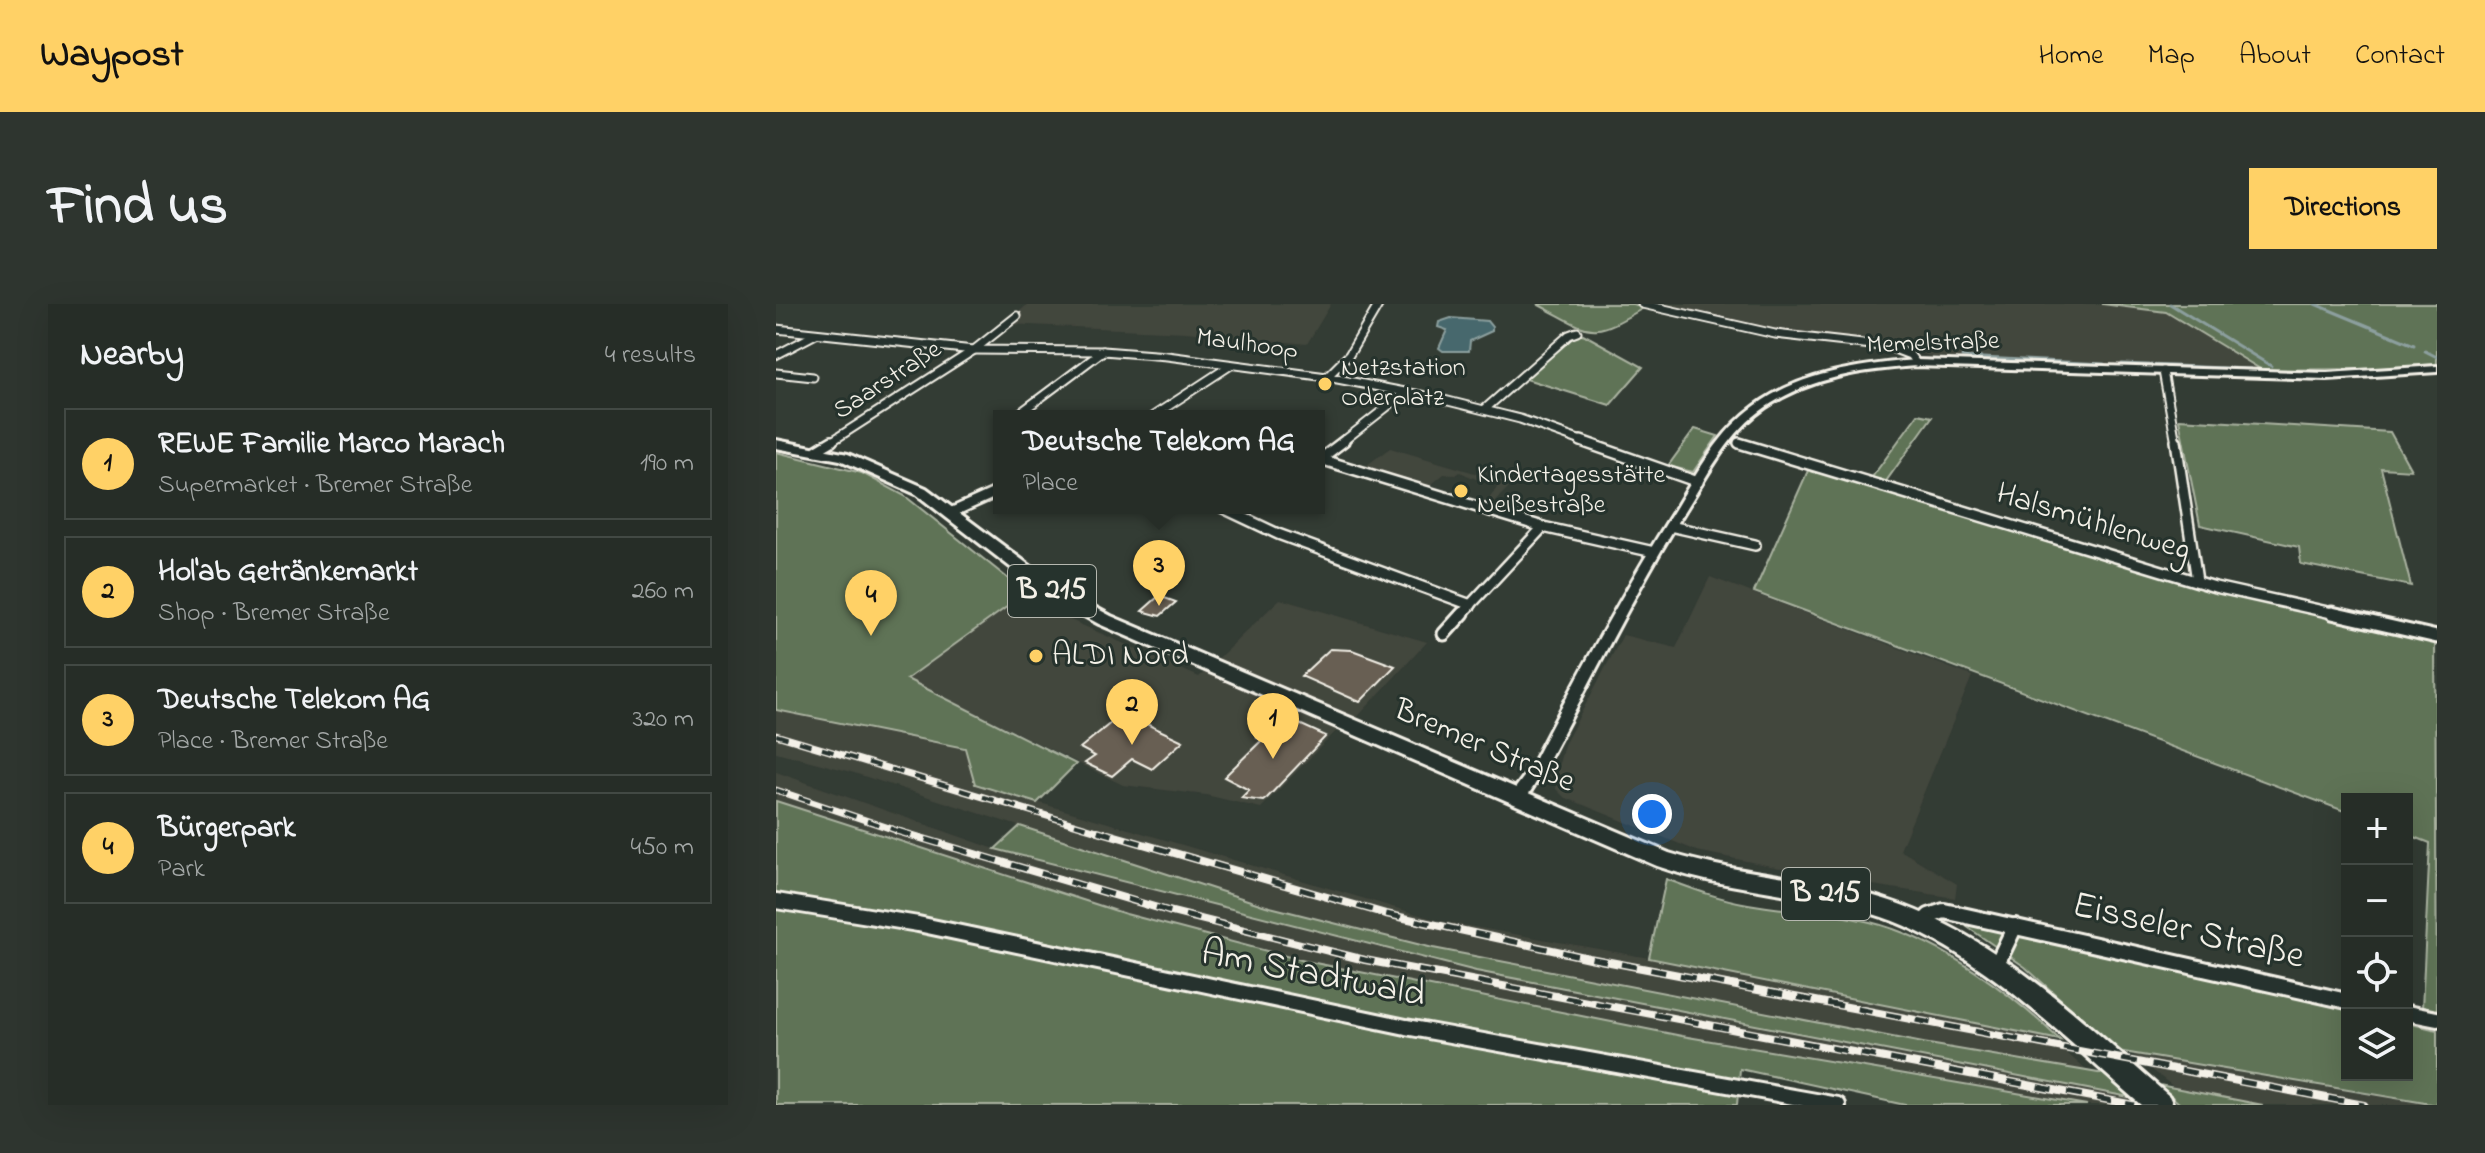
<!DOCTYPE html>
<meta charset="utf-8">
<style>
:root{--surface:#262d27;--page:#2e352f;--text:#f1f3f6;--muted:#a4a8a7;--line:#424944;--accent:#ffd166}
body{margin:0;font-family:"Indie Flower",sans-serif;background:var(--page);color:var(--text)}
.controls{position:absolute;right:24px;bottom:24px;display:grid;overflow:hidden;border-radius:0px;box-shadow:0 8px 32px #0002}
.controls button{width:72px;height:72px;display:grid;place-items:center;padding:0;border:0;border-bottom:2px solid var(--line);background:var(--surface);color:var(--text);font:40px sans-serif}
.you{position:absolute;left:876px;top:510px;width:28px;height:28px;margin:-20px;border:6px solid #fff;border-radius:50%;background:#1a73e8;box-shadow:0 0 0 12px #1a73e833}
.badge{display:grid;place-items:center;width:52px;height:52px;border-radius:50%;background:var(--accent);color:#111;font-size:26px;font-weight:700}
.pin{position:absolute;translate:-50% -66px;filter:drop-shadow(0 2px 4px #0008)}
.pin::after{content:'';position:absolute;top:42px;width:28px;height:24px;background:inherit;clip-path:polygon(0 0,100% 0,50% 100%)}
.popup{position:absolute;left:217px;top:106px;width:332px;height:104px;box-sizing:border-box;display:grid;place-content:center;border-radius:0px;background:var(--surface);filter:drop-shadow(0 2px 6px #0005);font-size:26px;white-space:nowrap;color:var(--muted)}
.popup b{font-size:30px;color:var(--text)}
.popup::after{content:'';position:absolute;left:50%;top:100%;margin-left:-16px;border:16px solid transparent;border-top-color:var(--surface)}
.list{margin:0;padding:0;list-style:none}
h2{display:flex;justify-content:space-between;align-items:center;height:104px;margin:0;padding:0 32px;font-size:34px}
h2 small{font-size:26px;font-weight:400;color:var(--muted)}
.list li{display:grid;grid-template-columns:52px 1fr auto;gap:24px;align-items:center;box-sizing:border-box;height:112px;margin:0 16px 16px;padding:0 16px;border:2px solid var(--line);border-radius:0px}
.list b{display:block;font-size:30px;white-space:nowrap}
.list p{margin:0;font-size:26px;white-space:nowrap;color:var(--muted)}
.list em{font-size:26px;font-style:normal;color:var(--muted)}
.icon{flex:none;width:44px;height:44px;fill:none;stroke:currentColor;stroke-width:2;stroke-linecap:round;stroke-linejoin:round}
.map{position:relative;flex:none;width:1661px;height:801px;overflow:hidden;border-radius:0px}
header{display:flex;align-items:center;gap:48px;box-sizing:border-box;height:112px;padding:0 40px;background:var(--accent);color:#111}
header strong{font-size:38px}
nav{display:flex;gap:44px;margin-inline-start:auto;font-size:28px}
.intro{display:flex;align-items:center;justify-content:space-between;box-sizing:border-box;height:192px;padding:0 48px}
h1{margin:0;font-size:56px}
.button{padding:20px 36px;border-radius:0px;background:var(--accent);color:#111;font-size:28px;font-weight:700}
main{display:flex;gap:48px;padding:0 48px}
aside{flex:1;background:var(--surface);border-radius:0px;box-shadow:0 8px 32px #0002}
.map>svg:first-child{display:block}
.built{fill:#43463d}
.green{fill:#5f7357;stroke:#aab2a0;stroke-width:2}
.water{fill:#47686d;stroke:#8c9f9e;stroke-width:2}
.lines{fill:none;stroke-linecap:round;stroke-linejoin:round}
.stream{stroke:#8c9f9e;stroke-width:3}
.building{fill:#685f52;stroke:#f4f1e8;stroke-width:2}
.minor-far3-casing{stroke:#f4f1e8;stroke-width:11}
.minor-far2-casing{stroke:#f4f1e8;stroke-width:14}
.minor-far1-casing{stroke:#f4f1e8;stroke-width:17}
.minor-casing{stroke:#f4f1e8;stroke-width:20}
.tertiary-casing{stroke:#f4f1e8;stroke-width:6}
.primary-casing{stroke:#f4f1e8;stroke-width:6}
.minor-far3{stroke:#26332d;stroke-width:7}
.minor-far2{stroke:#26332d;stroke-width:9}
.minor-far1{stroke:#26332d;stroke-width:11}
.minor{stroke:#26332d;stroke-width:14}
.tertiary{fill:#26332d;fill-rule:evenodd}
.primary{fill:#26332d;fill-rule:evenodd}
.rail-far1-casing{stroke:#f4f1e8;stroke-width:7}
.rail-casing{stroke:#f4f1e8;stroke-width:8}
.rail-far1{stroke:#26332d;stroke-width:4;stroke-dasharray:12;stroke-linecap:butt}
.rail{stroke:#26332d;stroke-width:5;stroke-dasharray:15;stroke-linecap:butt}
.poi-dot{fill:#ffd166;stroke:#26332d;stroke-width:3}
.labels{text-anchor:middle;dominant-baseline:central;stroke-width:6;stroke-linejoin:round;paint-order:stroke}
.far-street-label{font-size:26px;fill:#f4f1e8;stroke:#26332d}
.far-poi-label{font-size:26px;fill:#f4f1e8;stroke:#26332d;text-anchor:start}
.shield{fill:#26332d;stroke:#b6b8b0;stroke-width:2}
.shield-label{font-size:30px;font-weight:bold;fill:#f4f1e8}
.street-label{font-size:32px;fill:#f4f1e8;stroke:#26332d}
.poi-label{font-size:32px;fill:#f4f1e8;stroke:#26332d;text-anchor:start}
.near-street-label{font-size:38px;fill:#f4f1e8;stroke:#26332d}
</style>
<header>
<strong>Waypost</strong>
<nav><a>Home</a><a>Map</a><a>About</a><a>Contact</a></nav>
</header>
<div class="intro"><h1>Find us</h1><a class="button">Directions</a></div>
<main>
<aside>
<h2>Nearby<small>4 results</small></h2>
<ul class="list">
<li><span class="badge">1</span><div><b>REWE Familie Marco Marach</b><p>Supermarket · Bremer Straße</p></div><em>190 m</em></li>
<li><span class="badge">2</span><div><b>Hol'ab Getränkemarkt</b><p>Shop · Bremer Straße</p></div><em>260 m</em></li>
<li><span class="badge">3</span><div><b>Deutsche Telekom AG</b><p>Place · Bremer Straße</p></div><em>320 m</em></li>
<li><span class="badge">4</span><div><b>Bürgerpark</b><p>Park</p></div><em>450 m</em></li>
</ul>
</aside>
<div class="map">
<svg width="1661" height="801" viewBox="0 0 1661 801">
<rect width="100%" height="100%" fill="#333c34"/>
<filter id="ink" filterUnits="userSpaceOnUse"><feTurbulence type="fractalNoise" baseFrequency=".0125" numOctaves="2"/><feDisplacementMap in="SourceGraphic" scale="16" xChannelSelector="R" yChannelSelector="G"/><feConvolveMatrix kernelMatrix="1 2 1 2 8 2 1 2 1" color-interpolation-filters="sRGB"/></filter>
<g filter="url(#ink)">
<!-- built -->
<g class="built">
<path d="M252,0H555L531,40L410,28L229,20Z"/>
<path d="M880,0H1326L1389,8L1482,64L1155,53L1130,42L996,27Z"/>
<path d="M614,144L736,180L714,202L709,201L722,182L718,181L721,178L711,175L707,178L684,168L680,171L668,170L651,184L587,164Z"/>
<path d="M934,273L1196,372L1124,546L1181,580L1179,594L1059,575L921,547L788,493L780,485L779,475L788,441L847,331L900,344Z"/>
<path d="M250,289L290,314L423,373L504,295L651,338L573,422L567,420L485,504L430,491L347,481L131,375Z"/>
<path d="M0,406L189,444L200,480L664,617L873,654L1274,734L1311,767L1147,739L657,644L490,602L72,467L0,448Z"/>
<path d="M0,468L219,545L700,667L1353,793L1354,801H1311L1159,777L906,733L529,657L350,610L0,497Z"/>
<path d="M1356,750L1653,801H1487L1399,784Z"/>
</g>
<!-- green -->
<g class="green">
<path d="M761,0H856L869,3C812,37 817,29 761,0Z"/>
<path d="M1326,0H1661V60L1595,65L1486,66L1390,8Z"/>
<path d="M807,30L867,63L834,101L750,75L790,36Z"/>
<path d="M1142,110L1156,113L1108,180L1094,176Z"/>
<path d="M1403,115L1614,128L1635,166L1605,164L1635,282L1525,260L1523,243L1424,221Z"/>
<path d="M919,125L942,132L917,168L892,162Z"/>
<path d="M0,148L86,169L129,192L250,289L131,375L300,460L261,499L199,480L189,444L0,406Z"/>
<path d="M1034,162L1443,287L1659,336L1661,708L1646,705L1654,539L1631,530V495H1571V508L978,288Z"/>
<path d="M0,497L350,610L529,657L906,732L1311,801H1129L964,765L961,801H0Z"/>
<path d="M244,522L490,602L657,644L1147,739L1328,770L1353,793L700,667L219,545Z"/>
<path d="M890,575C917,585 943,595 972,600C1016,608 1060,608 1105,621C1169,640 1236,690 1284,736L873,654Z"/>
<path d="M1184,618L1571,705V771H1631V719L1661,726V801L1342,747L1249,663Z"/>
<path d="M1383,781L1487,801H1405Z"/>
</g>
<!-- water -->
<path class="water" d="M675,14L711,17L716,23V27L694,37L693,47H667L663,44L671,26L662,23L663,18Z"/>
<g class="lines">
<!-- stream -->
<g class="stream">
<path d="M1394,0L1495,62"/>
<path d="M1539,0L1638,41"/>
<path d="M1649,47L1661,53"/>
<path d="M1186,53L1328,60"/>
<path d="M1346,60L1475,65"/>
</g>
</g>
<!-- building -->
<g class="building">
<path d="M383,292L400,298L384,312L366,307Z"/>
<path d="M554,345L576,346L619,362L584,398L525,372Z"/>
<path d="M347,409L407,437L376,465L356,455L336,472L309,459L319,452L304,444Z"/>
<path d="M510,414L550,432L491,494L487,497L465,494L473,486L448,473L486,436L481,434L496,420L501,423Z"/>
</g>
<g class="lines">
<!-- minor-far3 casing -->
<g class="minor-far3-casing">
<g id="minor-far3">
<path d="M866,0L999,30L1113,43L1134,51L1140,59"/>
<path d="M0,25L198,46L327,47L391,52L551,73L660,94L744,115L811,139"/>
<path d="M0,51L40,30"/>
<path d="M1387,67L1400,139"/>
<path d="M0,69L37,73"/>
<path d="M551,73L573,51L603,0"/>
<path d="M709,105L793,31L801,28"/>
<path d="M240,112L327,47"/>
<path d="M377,112L455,61"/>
<path d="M53,139L198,46L241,12"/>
<path d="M565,139L630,88"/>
</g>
</g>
<!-- minor-far2 casing -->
<g class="minor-far2-casing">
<g id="minor-far2">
<path d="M805,137L922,178"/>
<path d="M1400,137L1421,277"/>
<path d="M963,139L1439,283L1565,311"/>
<path d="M41,146L56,137"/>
<path d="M544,155L767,223L878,248"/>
<path d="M543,156L568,137"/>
<path d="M447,204L502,230L695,301"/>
<path d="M174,209L223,187"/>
<path d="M894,222L979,241"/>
<path d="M685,311L767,223"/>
</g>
</g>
<!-- minor-far1 casing -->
<g class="minor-far1-casing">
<g id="minor-far1">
<path d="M1556,309L1661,333"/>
<path d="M668,330L687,309"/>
</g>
</g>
<!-- minor casing -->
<g class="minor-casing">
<g id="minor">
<path d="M0,597L142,620L630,723L1062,801"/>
<path d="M1146,619L1153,612L1168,607L1571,697"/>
<path d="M1219,664L1239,622"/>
<path d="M1631,709L1661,715"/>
</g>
</g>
<!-- tertiary casing -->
<g class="tertiary-casing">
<path id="tertiary" d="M1140,56L1551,69L1661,62V68L1551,75L1140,62C1087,66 1035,73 990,103C954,127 934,167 912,202C857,290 812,383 763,474C756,484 748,503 735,498L732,494L753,466C799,377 847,287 901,202C923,166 944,127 979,102C1025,68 1084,61 1140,56Z"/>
</g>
<!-- primary casing -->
<g class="primary-casing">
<path id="primary" d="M0,136L72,150L150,184L285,285L335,312L893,549C963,571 1038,572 1108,595C1220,630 1306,717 1393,792L1397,801H1365C1285,732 1207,648 1106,613C1033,588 954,588 881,562L323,320L273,293L140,190L64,156L0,144Z"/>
</g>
<!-- minor-far3 -->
<use href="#minor-far3" class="minor-far3"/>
<!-- minor-far2 -->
<use href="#minor-far2" class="minor-far2"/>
<!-- minor-far1 -->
<use href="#minor-far1" class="minor-far1"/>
<!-- minor -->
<use href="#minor" class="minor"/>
<!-- tertiary -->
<use href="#tertiary" class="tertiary"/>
<!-- primary -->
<use href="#primary" class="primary"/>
<!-- rail-far1 casing -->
<g class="rail-far1-casing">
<g id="rail-far1">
<path d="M0,431L328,529"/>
<path d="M0,486L128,529"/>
</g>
</g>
<!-- rail casing -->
<g class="rail-casing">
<g id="rail">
<path d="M121,527L392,607L589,656L1358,801"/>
<path d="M322,527L610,610L813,654L1588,801"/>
</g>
</g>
<!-- rail-far1 -->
<use href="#rail-far1" class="rail-far1"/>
<!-- rail -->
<use href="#rail" class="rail"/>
</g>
</g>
<!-- markers -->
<g class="poi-dot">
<circle cx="549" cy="80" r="8"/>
<circle cx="685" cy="187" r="8"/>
<circle cx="260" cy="352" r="8"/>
</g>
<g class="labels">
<!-- far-street labels -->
<g class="far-street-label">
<text transform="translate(1157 40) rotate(-2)">Memelstraße</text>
<text transform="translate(471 41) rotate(8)">Maulhoop</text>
<text transform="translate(112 77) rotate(-33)">Saarstraße</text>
</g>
<!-- far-poi labels -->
<g class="far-poi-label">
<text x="565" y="65">Netzstation<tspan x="565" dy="30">Oderplatz</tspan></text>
<text x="701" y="172">Kindertagesstätte<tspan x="701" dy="30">Neißestraße</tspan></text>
</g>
<!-- shield labels -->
<g class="shield">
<rect x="232" y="261" width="88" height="52" rx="6"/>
<rect x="1006" y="564" width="88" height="52" rx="6"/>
</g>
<g class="shield-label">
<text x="276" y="287">B 215</text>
<text x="1050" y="590">B 215</text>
</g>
<!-- street labels -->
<g class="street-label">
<text transform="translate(1317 219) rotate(17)">Halsmühlenweg</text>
<text transform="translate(708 443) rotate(23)">Bremer Straße</text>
</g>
<!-- poi labels -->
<g class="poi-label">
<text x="276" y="352">ALDI Nord</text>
</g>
<!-- near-street labels -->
<g class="near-street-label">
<text transform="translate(1412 628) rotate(13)">Eisseler Straße</text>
<text transform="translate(537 671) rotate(11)">Am Stadtwald</text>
</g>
</g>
</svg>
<div class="controls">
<button>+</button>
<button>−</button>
<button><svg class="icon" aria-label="locate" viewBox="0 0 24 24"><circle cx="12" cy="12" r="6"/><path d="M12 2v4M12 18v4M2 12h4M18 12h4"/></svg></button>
<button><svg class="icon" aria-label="layers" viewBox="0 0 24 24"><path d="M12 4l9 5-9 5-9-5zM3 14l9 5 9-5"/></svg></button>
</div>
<div class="you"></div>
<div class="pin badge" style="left:497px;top:455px">1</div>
<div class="pin badge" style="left:356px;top:441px">2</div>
<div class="pin badge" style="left:383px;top:302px">3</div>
<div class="popup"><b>Deutsche Telekom AG</b>Place</div>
<div class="pin badge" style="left:95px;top:332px">4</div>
</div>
</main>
